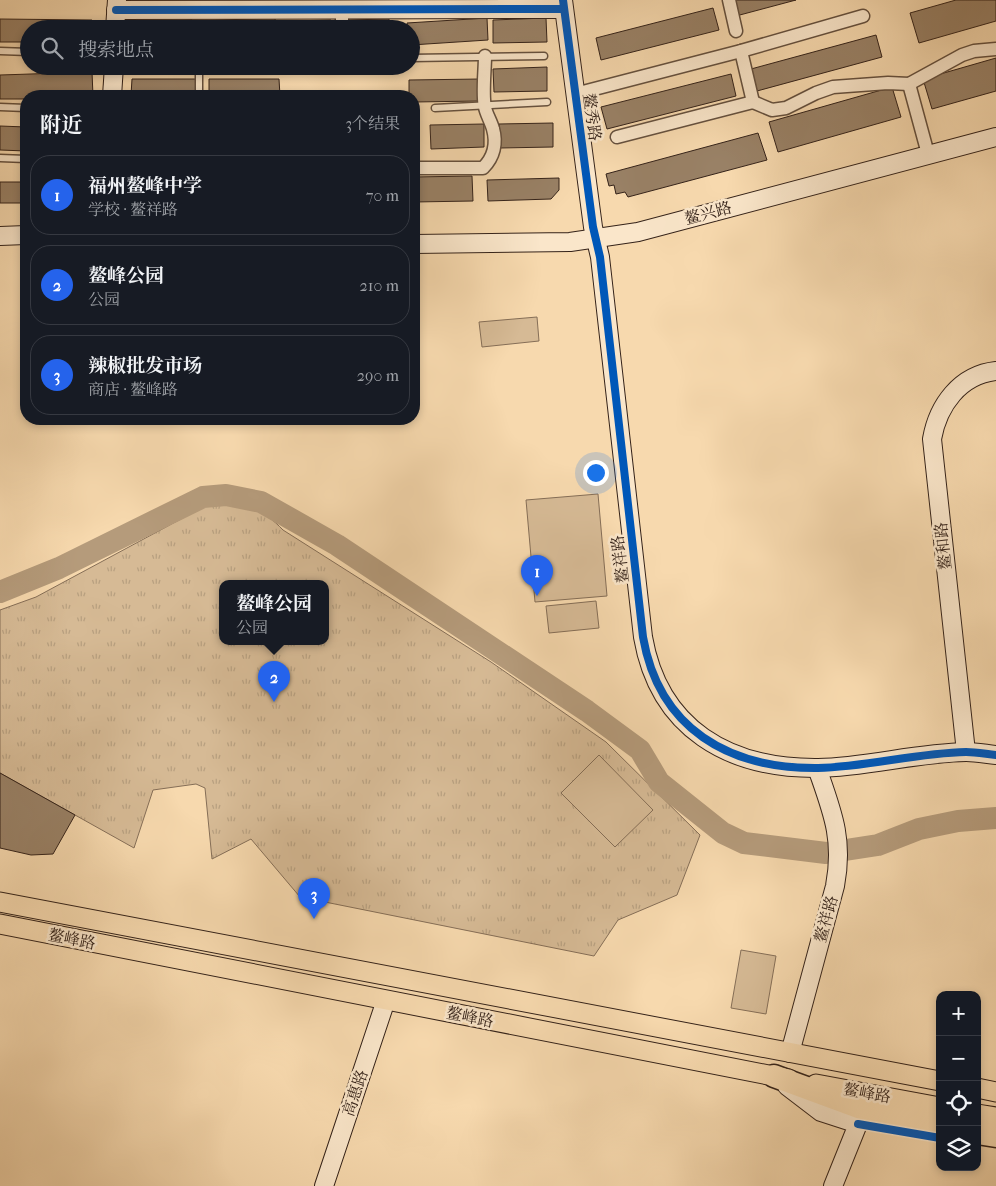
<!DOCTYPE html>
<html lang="zh">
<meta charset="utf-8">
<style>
:root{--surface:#171b24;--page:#242831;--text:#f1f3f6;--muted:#9ea1a6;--line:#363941;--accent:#2563eb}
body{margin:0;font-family:"IM FELL French Canon","Noto Serif SC",serif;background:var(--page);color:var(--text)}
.controls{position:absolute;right:15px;bottom:15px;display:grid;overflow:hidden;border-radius:10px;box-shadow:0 2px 8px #0003}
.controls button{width:45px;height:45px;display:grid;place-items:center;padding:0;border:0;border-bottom:1px solid var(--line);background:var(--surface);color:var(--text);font:25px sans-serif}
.you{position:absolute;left:595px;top:472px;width:18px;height:18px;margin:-12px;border:4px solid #fff;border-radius:50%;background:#1a73e8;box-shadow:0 0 0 8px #1a73e833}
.badge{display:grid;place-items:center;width:32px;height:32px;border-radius:50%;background:var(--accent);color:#fff;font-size:16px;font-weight:700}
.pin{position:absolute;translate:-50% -41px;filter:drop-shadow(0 1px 2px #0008)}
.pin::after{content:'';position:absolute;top:26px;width:18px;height:15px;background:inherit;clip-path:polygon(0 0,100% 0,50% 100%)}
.popup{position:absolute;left:219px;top:580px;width:110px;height:65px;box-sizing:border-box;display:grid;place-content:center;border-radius:10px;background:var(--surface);filter:drop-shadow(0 1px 4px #0005);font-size:16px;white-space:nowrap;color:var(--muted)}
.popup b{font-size:19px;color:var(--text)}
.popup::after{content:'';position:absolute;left:50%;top:100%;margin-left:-10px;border:10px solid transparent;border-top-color:var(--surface)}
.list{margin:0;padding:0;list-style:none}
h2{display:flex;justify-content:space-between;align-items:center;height:65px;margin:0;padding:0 20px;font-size:21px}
h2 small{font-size:16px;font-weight:400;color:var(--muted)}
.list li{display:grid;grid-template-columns:32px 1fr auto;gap:15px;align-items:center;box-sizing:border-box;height:80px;margin:0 10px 10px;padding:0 10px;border:1px solid var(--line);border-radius:20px}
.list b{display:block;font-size:19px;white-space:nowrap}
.list p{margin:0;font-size:16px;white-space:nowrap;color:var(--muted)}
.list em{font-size:16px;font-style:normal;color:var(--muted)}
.icon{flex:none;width:28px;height:28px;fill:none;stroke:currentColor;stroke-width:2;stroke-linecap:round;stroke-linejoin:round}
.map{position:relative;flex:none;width:996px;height:1186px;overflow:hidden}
.search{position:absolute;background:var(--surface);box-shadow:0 2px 8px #0003;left:20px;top:20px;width:400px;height:55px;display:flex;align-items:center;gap:12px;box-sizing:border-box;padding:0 18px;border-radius:28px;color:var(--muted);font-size:19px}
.panel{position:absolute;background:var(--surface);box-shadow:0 2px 8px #0003;left:20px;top:90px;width:400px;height:335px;border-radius:20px}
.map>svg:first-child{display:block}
.park{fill:url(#park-tufts);stroke:#856e57;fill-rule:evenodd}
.pitch{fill:#d6ba95;stroke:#856e57}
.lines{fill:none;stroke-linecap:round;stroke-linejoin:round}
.river{stroke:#b59b7b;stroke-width:22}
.building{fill:#998166;stroke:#342219}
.lane-casing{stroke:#65503e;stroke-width:9}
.street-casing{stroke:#65503e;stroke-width:15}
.secondary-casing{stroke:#342219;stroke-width:20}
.primary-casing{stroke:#342219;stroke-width:21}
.highway-casing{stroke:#342219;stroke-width:25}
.lane{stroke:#fae6ca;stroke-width:6}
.street{stroke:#fae6ca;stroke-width:12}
.secondary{stroke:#fae6ca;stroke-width:18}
.primary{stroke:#f7d9ae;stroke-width:19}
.highway{stroke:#f7d9ae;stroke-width:22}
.cycleway-casing{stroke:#fae6ca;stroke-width:11}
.cycleway{stroke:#0057b8;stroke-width:8}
.labels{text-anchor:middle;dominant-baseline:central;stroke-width:5;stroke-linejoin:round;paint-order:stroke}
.street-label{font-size:16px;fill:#342219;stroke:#fae6ca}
</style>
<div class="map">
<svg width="996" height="1186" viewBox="0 0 996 1186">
<defs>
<pattern id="park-tufts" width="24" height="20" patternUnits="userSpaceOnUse" patternTransform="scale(1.25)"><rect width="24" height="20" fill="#d6ba95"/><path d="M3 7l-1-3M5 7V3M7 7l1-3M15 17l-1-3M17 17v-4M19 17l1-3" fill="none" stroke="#b8a080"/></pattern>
</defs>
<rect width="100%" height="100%" fill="#f7d9ae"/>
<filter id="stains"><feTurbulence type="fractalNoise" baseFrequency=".004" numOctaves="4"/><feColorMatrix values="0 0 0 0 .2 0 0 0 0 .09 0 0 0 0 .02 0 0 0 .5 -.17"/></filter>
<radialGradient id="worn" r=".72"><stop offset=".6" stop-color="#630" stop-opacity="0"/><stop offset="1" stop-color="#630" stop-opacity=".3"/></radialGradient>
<!-- park -->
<path class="park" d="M219,504C248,505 263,509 283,530L491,662L606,742L700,835L677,895L618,920L594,956L300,897L251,839L212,859L205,788L196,784L153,790L134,848L0,773V610L36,597L205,506ZM223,583H325V641H223Z"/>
<!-- pitch -->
<g class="pitch">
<path d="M537,317L539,341L482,347L479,322Z"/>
<path d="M598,494L607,596L535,602L526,500Z"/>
<path d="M596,601L599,628L549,633L546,606Z"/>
<path d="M599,755L653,810L615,847L561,793Z"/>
<path d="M741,950L776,956L766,1014L731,1008Z"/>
</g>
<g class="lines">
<!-- river -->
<path class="river" d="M0,592L59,568L203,497L226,495L261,502L337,545L587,711L640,750L659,782L723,833L744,843L826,853L878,845L919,829L958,821L996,818"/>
</g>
<!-- building -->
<g class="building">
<path d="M733,0H796L736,16Z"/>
<path d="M956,0H996V21L919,43L910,13Z"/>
<path d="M713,8L719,30L601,60L596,38Z"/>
<path d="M275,18L276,29H198L197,21Z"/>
<path d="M487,18L488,40L411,45V29H408L407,23Z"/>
<path d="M546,18L547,42L493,43V20Z"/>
<path d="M0,19L92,20L91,29H29V42H0Z"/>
<path d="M389,19V29H346V20Z"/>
<path d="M192,20L193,29H142L141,22Z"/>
<path d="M331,20V29H289L288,21Z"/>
<path d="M876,35L882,57L757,91L751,69Z"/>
<path d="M996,58V91L932,109L923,79Z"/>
<path d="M547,67V91L494,92L493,69Z"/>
<path d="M92,72L93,96H26V99H0V75Z"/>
<path d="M731,74L736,96L607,129L601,107Z"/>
<path d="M132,79H197V96L131,95Z"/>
<path d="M209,79H279L280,96H209Z"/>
<path d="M480,79V101L414,102V96H409V80Z"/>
<path d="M892,87L901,117L778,152L769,122Z"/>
<path d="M553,123V147L500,148L499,124Z"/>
<path d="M484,124V147L431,149L430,125Z"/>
<path d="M0,126L26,127V151L0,150Z"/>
<path d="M758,133L767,160L628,197L625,192L616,194L614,185L609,186L606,174Z"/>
<path d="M472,176L473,201L414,202V177Z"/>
<path d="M559,178V190L551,199L488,201L487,180Z"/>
<rect x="0" y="182" width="26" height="21"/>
<path d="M0,773L75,815L53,854L31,855L0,848Z"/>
</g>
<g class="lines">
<!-- lane casing -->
<g class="lane-casing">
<g id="lane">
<path d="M0,51L29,52"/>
<path d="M411,58L544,56"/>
<path d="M199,96V66"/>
<path d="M0,107L26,108"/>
<path d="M435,108L547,102"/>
<path d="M0,158L26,159"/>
</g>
</g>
<!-- street casing -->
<g class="street-casing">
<g id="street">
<path d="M729,0L736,31"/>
<path d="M342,11V29"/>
<path d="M741,51L753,102"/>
<path d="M909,84L928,154"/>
<path d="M575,94L741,51L863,16"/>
<path d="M617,137L753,102L772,110L786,108L816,93L833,87L888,83L909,84L962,55L974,51L996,49"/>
<path d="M414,168H483C494,157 497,143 493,129C491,121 486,114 485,107C482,95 485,70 485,56"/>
</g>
</g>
<!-- secondary casing -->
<g class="secondary-casing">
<g id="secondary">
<path d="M563,0L593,227L600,257L643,637C659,729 729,769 818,768C867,767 916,753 966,752C976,752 986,754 996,755"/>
<path d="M116,10L563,9"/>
<path d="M115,29L117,0"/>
<path d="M112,96L114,66"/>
<path d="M0,236L26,235"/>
<path d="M414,244L570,242L638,232L996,137"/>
<path d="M966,752L932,439C938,405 960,375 996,371"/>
<path d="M790,1053L835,886C844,839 832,811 817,768"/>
<path d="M787,1086L821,1112L858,1124L833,1186"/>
<path d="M324,1186L386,1000"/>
</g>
</g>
<!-- primary casing -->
<g class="primary-casing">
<g id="primary">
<path d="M0,902L940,1081"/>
<path d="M0,924L789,1079"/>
<path d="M816,1084L940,1107"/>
<path d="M977,1088L996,1092"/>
<path d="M977,1114L996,1117"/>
</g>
</g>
<!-- highway casing -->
<g class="highway-casing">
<g id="highway">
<path d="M774,1076L880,1115L940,1126"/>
<path d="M977,1133L996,1136"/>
</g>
</g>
<!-- lane -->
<use href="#lane" class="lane"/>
<!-- street -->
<use href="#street" class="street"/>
<!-- secondary -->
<use href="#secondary" class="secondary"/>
<!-- primary -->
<use href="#primary" class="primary"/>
<!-- highway -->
<use href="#highway" class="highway"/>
<!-- cycleway casing -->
<g class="cycleway-casing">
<g id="cycleway">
<path d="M563,0L593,227L600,257L643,637C659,729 729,769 818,768C867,767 916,753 966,752C976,752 986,754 996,755"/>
<path d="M116,10L563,9"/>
<path d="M858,1124L940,1138"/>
</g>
</g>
<!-- cycleway -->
<use href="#cycleway" class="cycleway"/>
</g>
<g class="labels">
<!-- street labels -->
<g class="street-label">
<text transform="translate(592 117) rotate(82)">鳌秀路</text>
<text transform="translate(708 213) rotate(-15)">鳌兴路</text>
<text transform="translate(943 546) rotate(-96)">鳌和路</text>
<text transform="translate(620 559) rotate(-97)">鳌祥路</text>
<text transform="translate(826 919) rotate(-75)">鳌祥路</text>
<text transform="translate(72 939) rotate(11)">鳌峰路</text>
<text transform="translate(470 1017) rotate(11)">鳌峰路</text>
<text transform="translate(355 1093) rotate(-71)">高惠路</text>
<text transform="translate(867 1093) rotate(10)">鳌峰路</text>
</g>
</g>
<rect width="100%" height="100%" filter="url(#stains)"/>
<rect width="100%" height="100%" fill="url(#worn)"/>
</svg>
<div class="controls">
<button>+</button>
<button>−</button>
<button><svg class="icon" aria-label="locate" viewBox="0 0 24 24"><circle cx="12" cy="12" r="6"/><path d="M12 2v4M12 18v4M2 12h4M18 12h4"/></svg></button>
<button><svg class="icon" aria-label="layers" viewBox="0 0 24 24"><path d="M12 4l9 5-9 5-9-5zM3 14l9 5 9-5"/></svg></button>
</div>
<div class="you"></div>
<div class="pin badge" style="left:537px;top:596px">1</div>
<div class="pin badge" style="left:274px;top:702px">2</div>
<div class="popup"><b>鳌峰公园</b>公园</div>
<div class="pin badge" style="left:314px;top:919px">3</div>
<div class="search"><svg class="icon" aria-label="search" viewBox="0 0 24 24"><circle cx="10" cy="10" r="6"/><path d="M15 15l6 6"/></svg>搜索地点</div>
<section class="panel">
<h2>附近<small>3个结果</small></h2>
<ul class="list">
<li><span class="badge">1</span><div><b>福州鳌峰中学</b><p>学校 · 鳌祥路</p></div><em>70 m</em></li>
<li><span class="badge">2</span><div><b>鳌峰公园</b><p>公园</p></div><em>210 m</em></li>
<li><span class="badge">3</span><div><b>辣椒批发市场</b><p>商店 · 鳌峰路</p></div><em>290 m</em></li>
</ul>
</section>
</div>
